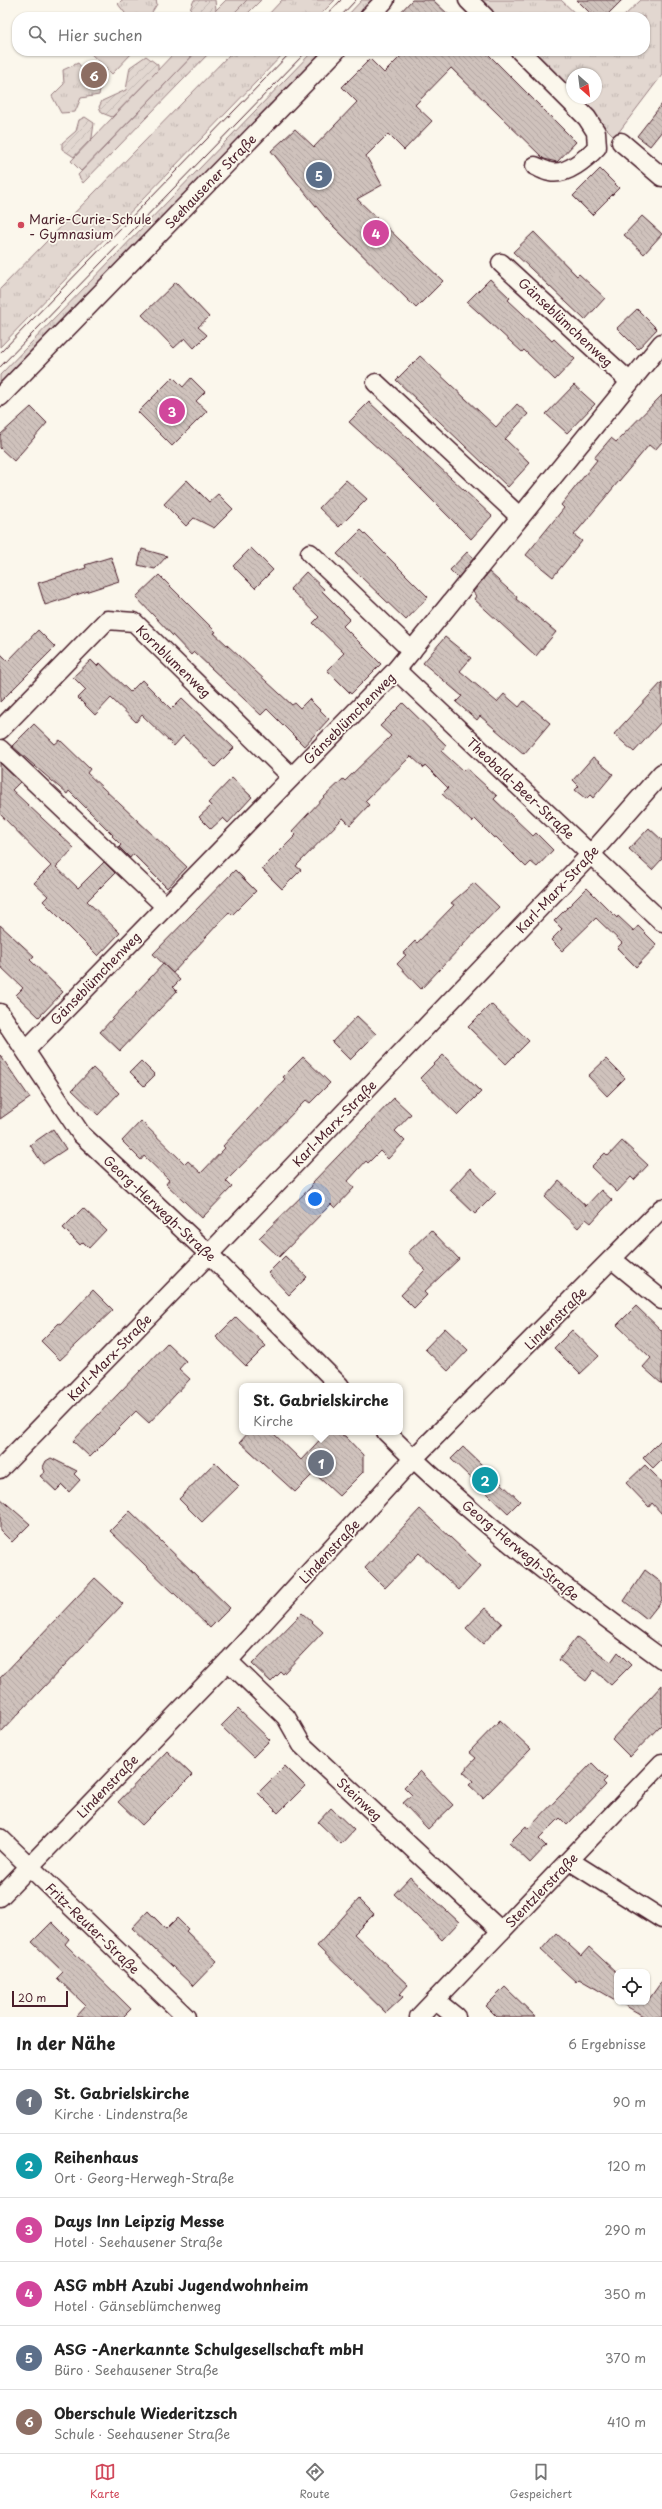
<!DOCTYPE html>
<html lang="de">
<meta charset="utf-8">
<style>
:root{--surface:#fff;--page:#f6f6f6;--text:#222;--muted:#767676;--line:#e0e0e0;--accent:#d1495b}
body{margin:0;font-family:"Playpen Sans",sans-serif;background:var(--page);color:var(--text)}
.controls{position:absolute;right:12px;bottom:12px;display:grid;overflow:hidden;border-radius:8px;box-shadow:0 1px 3px #0004}
.controls button{width:36px;height:36px;display:grid;place-items:center;padding:0;border:0;border-bottom:1px solid var(--line);background:var(--surface);color:var(--text);font:20px sans-serif}
.compass{position:absolute;left:566px;top:68px;width:36px;height:36px;border-radius:50%;background:var(--surface);box-shadow:0 1px 3px #0004;rotate:152deg}
.scale{position:absolute;left:12px;bottom:10px;width:56px;box-sizing:border-box;padding-left:4px;border:2px solid #4a1f2b;border-top:0;font-size:11px;line-height:14px;white-space:nowrap;color:#4a1f2b;-webkit-text-stroke:3px #fbf7ec;paint-order:stroke}
.you{position:absolute;left:315px;top:1199px;width:14px;height:14px;margin:-10px;border:3px solid #fff;border-radius:50%;background:#1a73e8;box-shadow:0 0 0 6px #1a73e833}
.badge{display:grid;place-items:center;width:26px;height:26px;border-radius:50%;background:var(--accent);color:#fff;font-size:13px;font-weight:700}
.pin{position:absolute;translate:-50% -50%;border:2px solid #fff;box-shadow:0 1px 4px #0006}
.popup{position:absolute;left:239px;top:1383px;width:164px;height:52px;box-sizing:border-box;display:grid;place-content:center;border-radius:8px;background:var(--surface);filter:drop-shadow(0 1px 3px #0005);font-size:13px;white-space:nowrap;color:var(--muted)}
.popup b{font-size:15px;color:var(--text)}
.popup::after{content:'';position:absolute;left:50%;top:100%;margin-left:-8px;border:8px solid transparent;border-top-color:var(--surface)}
.list{margin:0;padding:0;list-style:none}
h2{display:flex;justify-content:space-between;align-items:center;height:52px;margin:0;padding:0 16px;font-size:17px}
h2 small{font-size:13px;font-weight:400;color:var(--muted)}
.list li{display:grid;grid-template-columns:26px 1fr auto;gap:12px;align-items:center;box-sizing:border-box;height:64px;padding:0 16px;border-top:1px solid var(--line)}
.list b{display:block;font-size:15px;white-space:nowrap}
.list p{margin:0;font-size:13px;white-space:nowrap;color:var(--muted)}
.list em{font-size:13px;font-style:normal;color:var(--muted)}
.icon{flex:none;width:22px;height:22px;fill:none;stroke:currentColor;stroke-width:2;stroke-linecap:round;stroke-linejoin:round}
.map{position:relative;flex:none;width:662px;height:2017px;overflow:hidden}
.search{position:absolute;background:var(--surface);box-shadow:0 1px 3px #0004;left:12px;right:12px;top:12px;height:44px;display:flex;align-items:center;gap:10px;box-sizing:border-box;padding:0 14px;border-radius:16px;color:var(--muted);font-size:15px}
.sheet{height:436px;background:var(--surface)}
nav{display:flex;justify-content:space-around;align-items:center;box-sizing:border-box;height:56px;border-top:1px solid var(--line);background:var(--surface);font-size:11px;color:var(--muted)}
nav a{display:grid;justify-items:center;gap:2px}
nav .on{color:var(--accent)}
.map>svg:first-child{display:block}
.grass{fill:url(#grass-tufts);stroke:#967b7e}
.park{fill:#e2d7d0;stroke:#967b7e}
.garden{fill:url(#garden-furrows);stroke:#967b7e}
.building{fill:url(#building-back-hatch);stroke:#4a1f2b}
.lines{fill:none;stroke-linecap:round;stroke-linejoin:round}
.minor-casing{stroke:#4a1f2b;stroke-width:21}
.minor{stroke:#fbf7ec;stroke-width:18}
.tram{stroke:#4a1f2b;stroke-width:1}
.poi-dot{fill:#d1495b;stroke:#fbf7ec;stroke-width:1.5}
.labels{text-anchor:middle;dominant-baseline:central;stroke-width:3.5;stroke-linejoin:round;paint-order:stroke}
.street-label{font-size:13px;fill:#4a1f2b;stroke:#fbf7ec}
.poi-label{font-size:13px;fill:#4a1f2b;stroke:#fbf7ec;text-anchor:start}
</style>
<div class="map">
<svg width="662" height="2017" viewBox="0 0 662 2017">
<defs>
<pattern id="grass-tufts" width="24" height="20" patternUnits="userSpaceOnUse"><rect width="24" height="20" fill="#e2d7d0"/><path d="M3 7l-1-3M5 7V3M7 7l1-3M15 17l-1-3M17 17v-4M19 17l1-3" fill="none" stroke="#c3b8b3"/></pattern>
<pattern id="garden-furrows" width="10" height="10" patternUnits="userSpaceOnUse"><rect width="10" height="10" fill="#e2d7d0"/><path d="M-1 1l2-2M0 10L10 0M9 11l2-2" fill="none" stroke="#c3b8b3"/></pattern>
<pattern id="building-back-hatch" width="6" height="6" patternUnits="userSpaceOnUse"><rect width="6" height="6" fill="#cfc2bc"/><path d="M-1 5l2 2M0 0l6 6M5-1l2 2" fill="none" stroke="#b3a6a2"/></pattern>
</defs>
<rect width="100%" height="100%" fill="#fbf7ec"/>
<filter id="ink" filterUnits="userSpaceOnUse"><feTurbulence type="fractalNoise" baseFrequency=".025" numOctaves="2"/><feDisplacementMap in="SourceGraphic" scale="8" xChannelSelector="R" yChannelSelector="G"/><feConvolveMatrix kernelMatrix="1 2 1 2 8 2 1 2 1" color-interpolation-filters="sRGB"/></filter>
<g filter="url(#ink)">
<!-- grass -->
<g class="grass">
<path d="M122,0H156L157,4L149,17H128L118,4Z"/>
<path d="M247,0H261L244,17H230Z"/>
<path d="M282,0H335L318,17H266Z"/>
<path d="M362,0H375L358,17H346Z"/>
<path d="M479,0H561L579,17H496Z"/>
<path d="M641,0H662V75L615,137L576,98H596V74H572V93L530,51H645V17H623Z"/>
<path d="M197,51H211L83,183L78,175Z"/>
<path d="M233,51H286L0,347V289Z"/>
<path d="M313,51H325L0,387V375Z"/>
<path d="M78,63L89,77L101,84L99,95L81,98L75,112L61,113L52,96L64,84L63,70Z"/>
</g>
<!-- park -->
<g class="park">
<path d="M226,0H247L230,17H209Z"/>
<path d="M88,51H134L112,74Z"/>
<path d="M176,51H197L81,171L71,161Z"/>
</g>
<!-- garden -->
<g class="garden">
<path d="M194,0H215L216,10L209,17H171L189,12Z"/>
<path d="M146,56L158,65V70L112,117L102,113L99,107L102,101L126,90L130,67Z"/>
<path d="M85,117L94,123L92,138L74,157L62,149V143L76,131L79,120Z"/>
</g>
<!-- building -->
<g class="building">
<path d="M412,0H433L451,17H396Z"/>
<path d="M577,0H622L605,17H594Z"/>
<path d="M406,51H485L576,142L557,162L544,159L451,68L415,105L432,121L404,150L388,134L366,156L382,185L357,199L443,281L416,308L329,222L271,151L295,129L314,147L357,102L342,87L370,59L384,73Z"/>
<path d="M662,104V131L650,146L637,136Z"/>
<path d="M600,169L619,188L592,215L573,196Z"/>
<path d="M642,216L662,234L644,254L624,235Z"/>
<path d="M534,232L577,276L579,274L605,298L585,320L513,252Z"/>
<path d="M490,279L510,298L508,300L552,341L554,339L575,359L555,380L524,350L522,352L467,302Z"/>
<path d="M176,282L209,317L198,327L207,335L194,348L185,338L174,348L142,315Z"/>
<path d="M637,309L657,329L638,349L617,328Z"/>
<path d="M420,356L496,427L517,404L528,414L505,439L530,463L508,487L396,380Z"/>
<path d="M173,377L183,387L191,378L205,392L196,401L207,411L172,446L138,412Z"/>
<path d="M574,385L595,404L567,433L546,414Z"/>
<path d="M662,395V442L655,450L649,445L574,535L582,541L553,577L526,555L564,508L561,505L597,460L594,458L611,438L616,442Z"/>
<path d="M369,402L492,516L471,539L402,470L349,422Z"/>
<path d="M31,407L47,423L14,461L0,448V435Z"/>
<path d="M187,480L209,502L218,494L233,509L214,528L194,518L186,526L164,504Z"/>
<path d="M346,480L367,499L339,527L319,508Z"/>
<path d="M361,530L428,597L406,620L337,554Z"/>
<path d="M251,548L273,570L255,588L233,566Z"/>
<path d="M142,549L167,556L155,569L138,565Z"/>
<path d="M467,552L474,558L458,578L450,570Z"/>
<path d="M111,557L119,581L45,605L38,583L86,568L85,565Z"/>
<path d="M306,572L324,589L322,591L350,619L343,626L381,664L351,694L327,670L344,653L313,623L319,617L290,589Z"/>
<path d="M489,572L517,597L516,599L556,632L536,656L474,599L476,596L473,592Z"/>
<path d="M159,575L216,632L214,633L292,705L295,703L300,708L309,699L329,719L304,746L267,709L261,715L194,652L191,655L136,597Z"/>
<path d="M38,630L55,647L0,702V653L8,661Z"/>
<path d="M445,637L471,658L460,671L497,702L504,694L519,707L524,701L550,723L524,754L480,716L477,720L456,702L462,696L423,663Z"/>
<path d="M91,660L97,666L100,663L130,692L142,680L171,709L182,698L234,748L215,767L183,736L174,746L142,715L136,722L111,698L95,715L78,698L86,690L73,677Z"/>
<path d="M662,682V721L634,752L614,734Z"/>
<path d="M403,703L446,745L441,751L463,771L466,768L497,796L494,799L533,836L536,833L553,850L537,867L531,862L526,867L496,837L494,838L475,819L472,822L442,794L448,788L426,766L424,768L411,756L365,801L369,805L350,825L343,818L296,866L301,870L282,889L262,869L296,835L292,831L323,798L343,779L345,781L391,736L380,726Z"/>
<path d="M34,724L55,744L60,740L90,769L87,773L187,867L167,888L133,854L130,858L119,847L121,845L112,836L113,835L69,791L67,794L12,746Z"/>
<path d="M593,757L613,774L593,798L590,795L586,799L575,790L579,786L573,780Z"/>
<path d="M0,763L20,782L12,790L74,848L56,867L78,888L104,862L115,873L87,901L120,933L98,956L43,901L48,896L34,883L51,866L0,814Z"/>
<path d="M232,778L252,797L228,823L223,818L211,829L199,817L211,806L208,803Z"/>
<path d="M649,828L662,840V859L652,870L629,849Z"/>
<path d="M235,870L256,891L232,915L229,912L173,973L153,954Z"/>
<path d="M474,883L499,907L421,989L397,964L406,955L403,953L415,941L417,943L454,905L451,903Z"/>
<path d="M587,888L617,918L618,916L634,931L638,926L657,945L636,967L617,948L622,943L596,918L562,951L551,940L562,929L554,921Z"/>
<path d="M0,925L34,956L30,960L63,992L39,1017L16,995L23,988L0,966Z"/>
<path d="M163,964L180,980L173,987L177,991L120,1051L100,1032Z"/>
<path d="M491,1004L529,1041L506,1064L468,1027Z"/>
<path d="M357,1016L376,1034L350,1060L332,1042Z"/>
<path d="M0,1055L30,1098L0,1119Z"/>
<path d="M443,1055L481,1092L458,1115L420,1078Z"/>
<path d="M303,1057L330,1083L310,1103L306,1100L226,1181L232,1187L202,1218L166,1184L169,1180L144,1156L141,1160L122,1141L141,1121L185,1164L188,1161L201,1173L225,1148L223,1146L285,1079L283,1077Z"/>
<path d="M606,1059L625,1078L607,1096L588,1076Z"/>
<path d="M141,1061L155,1075L144,1086L130,1072Z"/>
<path d="M93,1068L119,1093L98,1115L72,1090Z"/>
<path d="M394,1098L411,1114L395,1131L405,1141L388,1159L380,1151L368,1163L366,1161L348,1181L354,1188L335,1208L331,1204L279,1257L259,1238L312,1186L311,1184Z"/>
<path d="M53,1129L66,1149L43,1164L30,1145Z"/>
<path d="M622,1141L648,1165L634,1180L631,1177L617,1192L591,1167L605,1153L608,1156Z"/>
<path d="M470,1168L496,1193L475,1214L450,1190Z"/>
<path d="M559,1181L586,1206L601,1190L612,1200L591,1223L586,1219L578,1228L545,1197Z"/>
<path d="M83,1208L106,1230L89,1248L83,1242L80,1245L63,1228Z"/>
<path d="M431,1230L459,1259L424,1292L427,1295L414,1308L401,1295L425,1270L408,1252Z"/>
<path d="M285,1256L307,1277L289,1295L268,1273Z"/>
<path d="M93,1290L113,1310L60,1360L41,1341L59,1323L61,1324Z"/>
<path d="M636,1306L662,1331V1384L643,1367L651,1358L617,1325Z"/>
<path d="M236,1317L266,1346L246,1366L216,1337Z"/>
<path d="M445,1328L468,1350L448,1371L425,1349Z"/>
<path d="M572,1330L599,1356L580,1374L554,1348Z"/>
<path d="M167,1343L186,1361L179,1369L190,1379L149,1423L136,1411L90,1457L73,1441Z"/>
<path d="M249,1432H272L301,1460L327,1432L345,1436L363,1455V1472L339,1496L314,1473L295,1492L240,1442Z"/>
<path d="M662,1439V1459L653,1468L643,1458Z"/>
<path d="M463,1447L520,1501L508,1513L451,1459Z"/>
<path d="M51,1458L77,1471L74,1474L80,1480L69,1492L62,1485L56,1491L40,1476L45,1472L43,1467L46,1461Z"/>
<path d="M215,1462L239,1486L202,1522L179,1499Z"/>
<path d="M645,1465L662,1482V1514L652,1503L649,1507L626,1483Z"/>
<path d="M0,1498L30,1524L12,1542L0,1530Z"/>
<path d="M420,1509L481,1566L459,1590L419,1553L385,1588L365,1568Z"/>
<path d="M130,1511L230,1608L210,1628L110,1531Z"/>
<path d="M645,1570L662,1583V1600L647,1619L624,1601Z"/>
<path d="M95,1578L123,1604L0,1733V1678Z"/>
<path d="M485,1608L502,1623L483,1644L466,1628Z"/>
<path d="M302,1613L323,1632L283,1674L281,1672L271,1682L252,1664Z"/>
<path d="M577,1637L611,1662L618,1652L631,1665L611,1685L594,1670L586,1681L559,1660Z"/>
<path d="M662,1685V1724L630,1757L612,1739Z"/>
<path d="M238,1709L270,1740L253,1757L221,1726Z"/>
<path d="M500,1720L531,1749L483,1798L469,1785L473,1781L463,1772L476,1758L469,1752Z"/>
<path d="M167,1751L192,1775L142,1825L118,1802Z"/>
<path d="M592,1763L607,1778L603,1782L606,1785L567,1825L560,1818L539,1839L546,1846L530,1863L509,1843L526,1826L528,1829Z"/>
<path d="M285,1766L305,1786L278,1813L258,1793Z"/>
<path d="M420,1771L453,1805L428,1829L403,1803L412,1795L404,1787Z"/>
<path d="M331,1808L354,1830L341,1844L318,1822Z"/>
<path d="M410,1877L459,1922L442,1940L394,1894Z"/>
<path d="M359,1899L374,1914L354,1934L408,1985L400,1994L403,1997L386,2013L317,1946Z"/>
<path d="M148,1911L166,1929L177,1918L188,1929L186,1931L217,1961L193,1986L132,1928Z"/>
<path d="M52,1922L69,1939L65,1944L131,2009L123,2017H76L86,2006L57,1978L63,1972L32,1942Z"/>
<path d="M556,1933L581,1956L589,1947L617,1973V2001L579,1979L576,1982L541,1950Z"/>
<path d="M662,1981V2017H645L619,2002H647Z"/>
<path d="M505,1987L536,2017H497L486,2006Z"/>
</g>
<g class="lines">
<!-- minor casing -->
<g class="minor-casing">
<g id="minor">
<path d="M468,0L485,17"/>
<path d="M369,17L385,0"/>
<path d="M520,51L587,118L596,132L597,147C587,158 566,176 550,172C545,171 540,168 535,166"/>
<path d="M621,142L662,177"/>
<path d="M501,263L630,382"/>
<path d="M376,383L520,517"/>
<path d="M0,397L336,51"/>
<path d="M310,553L412,651"/>
<path d="M396,670L662,922"/>
<path d="M0,730L107,620L134,622L291,776"/>
<path d="M0,749L165,906"/>
<path d="M0,1013L81,1134L209,1254L340,1386"/>
<path d="M26,1050L396,670L662,343"/>
<path d="M613,1260L662,1300"/>
<path d="M386,1432C470,1516 566,1589 662,1659"/>
<path d="M0,1469L209,1254L591,854L662,773"/>
<path d="M228,1661L286,1717L302,1745L501,1931"/>
<path d="M0,1838L186,2017"/>
<path d="M570,1861L662,1919"/>
<path d="M0,1897L228,1661L413,1459L662,1208"/>
<path d="M435,2000L456,2017"/>
<path d="M419,2017L662,1763"/>
</g>
</g>
<!-- minor -->
<use href="#minor" class="minor"/>
<!-- tram -->
<g class="tram">
<path d="M325,17L341,0"/>
<path d="M340,17L356,0"/>
<path d="M0,353L292,51"/>
<path d="M0,367L307,51"/>
</g>
</g>
</g>
<!-- markers -->
<circle class="poi-dot" cx="21" cy="225" r="4"/>
<g class="labels">
<!-- street labels -->
<g class="street-label">
<text transform="translate(210 181) rotate(-46)">Seehausener Straße</text>
<text transform="translate(566 322) rotate(43)">Gänseblümchenweg</text>
<text transform="translate(174 661) rotate(44)">Kornblumenweg</text>
<text transform="translate(349 718) rotate(-45)">Gänseblümchenweg</text>
<text transform="translate(521 788) rotate(43)">Theobald-Beer-Straße</text>
<text transform="translate(557 889) rotate(-47)">Karl-Marx-Straße</text>
<text transform="translate(95 978) rotate(-46)">Gänseblümchenweg</text>
<text transform="translate(334 1123) rotate(-46)">Karl-Marx-Straße</text>
<text transform="translate(160 1208) rotate(43)">Georg-Herwegh-Straße</text>
<text transform="translate(555 1318) rotate(-45)">Lindenstraße</text>
<text transform="translate(109 1357) rotate(-46)">Karl-Marx-Straße</text>
<text transform="translate(521 1550) rotate(40)">Georg-Herwegh-Straße</text>
<text transform="translate(329 1551) rotate(-47)">Lindenstraße</text>
<text transform="translate(107 1786) rotate(-46)">Lindenstraße</text>
<text transform="translate(360 1799) rotate(43)">Steinweg</text>
<text transform="translate(541 1890) rotate(-46)">Stentzlerstraße</text>
<text transform="translate(93 1928) rotate(44)">Fritz-Reuter-Straße</text>
</g>
<!-- poi labels -->
<g class="poi-label">
<text x="29" y="218">Marie-Curie-Schule<tspan x="29" dy="15">- Gymnasium</tspan></text>
</g>
</g>
</svg>
<div class="controls">
<button><svg class="icon" aria-label="locate" viewBox="0 0 24 24"><circle cx="12" cy="12" r="6"/><path d="M12 2v4M12 18v4M2 12h4M18 12h4"/></svg></button>
</div>
<svg class="compass" viewBox="-18 -18 36 36"><path d="M0-13l5 13h-10z" fill="#e53935"/><path d="M0 13l5-13h-10z" fill="#767676"/></svg>
<div class="scale">20 m</div>
<div class="you"></div>
<div class="pin badge" style="left:321px;top:1463px;background:#6b7280">1</div>
<div class="popup"><b>St. Gabrielskirche</b>Kirche</div>
<div class="pin badge" style="left:485px;top:1480px;background:#0f9aa8">2</div>
<div class="pin badge" style="left:172px;top:411px;background:#d1479c">3</div>
<div class="pin badge" style="left:376px;top:233px;background:#d1479c">4</div>
<div class="pin badge" style="left:319px;top:175px;background:#5c6f8a">5</div>
<div class="pin badge" style="left:94px;top:75px;background:#8d6e63">6</div>
<div class="search"><svg class="icon" aria-label="search" viewBox="0 0 24 24"><circle cx="10" cy="10" r="6"/><path d="M15 15l6 6"/></svg>Hier suchen</div>
</div>
<section class="sheet">
<h2>In der Nähe<small>6 Ergebnisse</small></h2>
<ul class="list">
<li><span class="badge" style="background:#6b7280">1</span><div><b>St. Gabrielskirche</b><p>Kirche · Lindenstraße</p></div><em>90 m</em></li>
<li><span class="badge" style="background:#0f9aa8">2</span><div><b>Reihenhaus</b><p>Ort · Georg-Herwegh-Straße</p></div><em>120 m</em></li>
<li><span class="badge" style="background:#d1479c">3</span><div><b>Days Inn Leipzig Messe</b><p>Hotel · Seehausener Straße</p></div><em>290 m</em></li>
<li><span class="badge" style="background:#d1479c">4</span><div><b>ASG mbH Azubi Jugendwohnheim</b><p>Hotel · Gänseblümchenweg</p></div><em>350 m</em></li>
<li><span class="badge" style="background:#5c6f8a">5</span><div><b>ASG -Anerkannte Schulgesellschaft mbH</b><p>Büro · Seehausener Straße</p></div><em>370 m</em></li>
<li><span class="badge" style="background:#8d6e63">6</span><div><b>Oberschule Wiederitzsch</b><p>Schule · Seehausener Straße</p></div><em>410 m</em></li>
</ul>
</section>
<nav>
<a class="on"><svg class="icon" aria-label="map" viewBox="0 0 24 24"><path d="M3 6l6-2 6 2 6-2v14l-6 2-6-2-6 2zM9 4v14M15 6v14"/></svg>Karte</a>
<a><svg class="icon" aria-label="directions" viewBox="0 0 24 24"><path d="M12 3l9 9-9 9-9-9zM9 14v-3h6M13 9l2 2-2 2"/></svg>Route</a>
<a><svg class="icon" aria-label="saved" viewBox="0 0 24 24"><path d="M7 4h10v16l-5-4-5 4z"/></svg>Gespeichert</a>
</nav>
